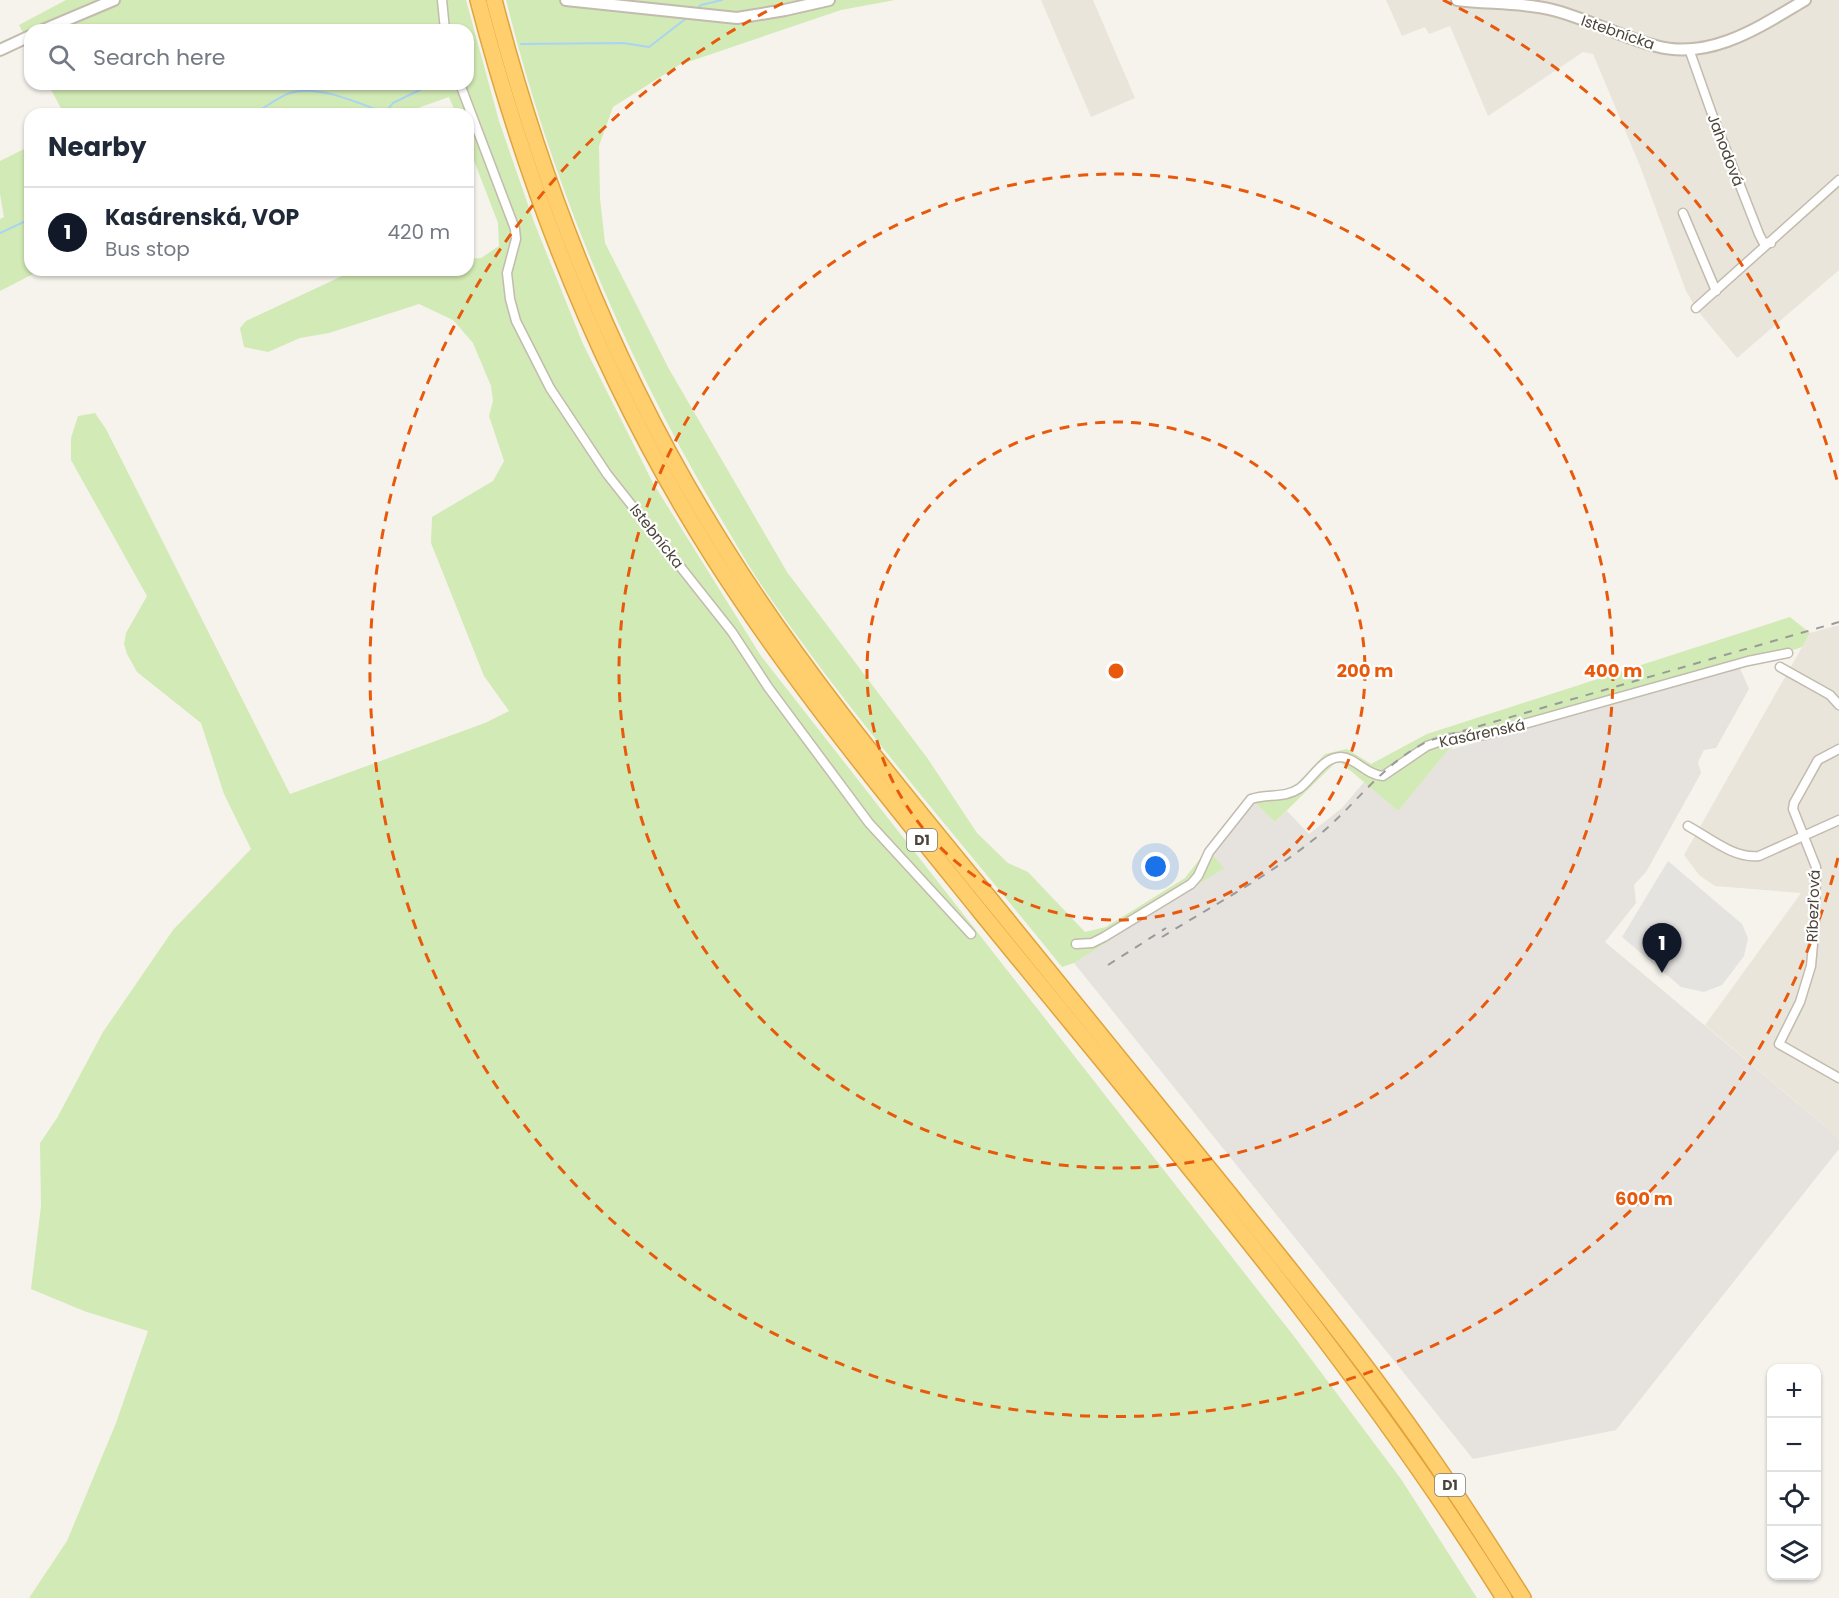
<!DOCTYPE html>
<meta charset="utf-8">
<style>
:root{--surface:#fff;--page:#f6f6f7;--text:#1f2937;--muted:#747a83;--line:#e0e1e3;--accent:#111827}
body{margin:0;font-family:Poppins,sans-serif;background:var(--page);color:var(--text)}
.controls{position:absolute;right:18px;bottom:18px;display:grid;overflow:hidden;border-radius:12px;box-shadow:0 2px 4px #0004}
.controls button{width:54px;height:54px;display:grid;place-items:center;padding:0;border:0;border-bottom:2px solid var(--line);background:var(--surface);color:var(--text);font:30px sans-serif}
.you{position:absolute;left:1156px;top:867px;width:21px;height:21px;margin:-15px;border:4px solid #fff;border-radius:50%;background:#1a73e8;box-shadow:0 0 0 9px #1a73e833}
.badge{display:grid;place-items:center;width:39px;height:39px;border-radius:50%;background:var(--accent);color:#fff;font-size:20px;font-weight:700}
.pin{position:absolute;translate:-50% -50px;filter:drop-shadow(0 2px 3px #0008)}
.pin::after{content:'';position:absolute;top:32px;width:21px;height:18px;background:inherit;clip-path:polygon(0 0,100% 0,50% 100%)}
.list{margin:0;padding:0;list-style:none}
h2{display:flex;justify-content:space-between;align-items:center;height:78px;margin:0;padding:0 24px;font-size:26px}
h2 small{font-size:20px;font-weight:400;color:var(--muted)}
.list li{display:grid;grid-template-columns:39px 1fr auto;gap:18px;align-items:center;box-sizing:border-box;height:90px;padding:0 24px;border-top:2px solid var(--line)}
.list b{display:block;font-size:22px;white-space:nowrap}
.list p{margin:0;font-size:20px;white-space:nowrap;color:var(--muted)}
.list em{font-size:20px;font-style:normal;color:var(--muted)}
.icon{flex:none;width:33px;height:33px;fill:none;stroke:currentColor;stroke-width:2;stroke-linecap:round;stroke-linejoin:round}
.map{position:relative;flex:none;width:1839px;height:1598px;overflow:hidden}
.search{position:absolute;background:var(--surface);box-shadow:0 2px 4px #0004;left:24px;top:24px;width:450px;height:66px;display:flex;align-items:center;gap:15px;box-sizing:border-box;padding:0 21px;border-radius:18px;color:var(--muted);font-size:22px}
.panel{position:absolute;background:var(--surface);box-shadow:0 2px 4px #0004;left:24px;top:108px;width:450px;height:168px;border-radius:18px}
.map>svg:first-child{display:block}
.residential{fill:#eae5da}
.industrial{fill:#e6e2dd}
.green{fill:#d2eab5}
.parking{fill:#e5e3e0}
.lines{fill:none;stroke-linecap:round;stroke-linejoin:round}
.stream{stroke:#a9d4f2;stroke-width:2}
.minor-casing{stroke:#c2bbae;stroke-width:11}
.tertiary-casing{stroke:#c2bbae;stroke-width:14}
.motorway-casing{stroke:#e0a43c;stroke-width:18}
.minor{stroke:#fff;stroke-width:8}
.tertiary{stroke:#fff;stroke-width:10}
.motorway{stroke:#ffcf6e;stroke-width:15}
.rail{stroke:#9a9a9a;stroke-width:2;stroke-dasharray:8 8;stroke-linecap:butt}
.ring{fill:none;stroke:#e8590c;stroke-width:3;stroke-dasharray:10 8}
.labels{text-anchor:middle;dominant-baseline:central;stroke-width:4.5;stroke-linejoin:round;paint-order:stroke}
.shield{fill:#fff;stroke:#817c74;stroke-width:1.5}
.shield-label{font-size:14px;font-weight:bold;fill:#4b4439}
.street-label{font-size:15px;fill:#4b4439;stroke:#fff}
.centre{fill:#e8590c;stroke:#fff;stroke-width:3}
.ring-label{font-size:18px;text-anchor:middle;font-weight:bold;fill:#e8590c;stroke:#fff;stroke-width:4.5;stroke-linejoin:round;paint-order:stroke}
</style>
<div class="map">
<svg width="1839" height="1598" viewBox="0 0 1839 1598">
<rect width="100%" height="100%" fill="#f6f3ec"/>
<!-- residential -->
<g class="residential">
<path d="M1041,0H1093L1135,98L1091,117Z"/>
<path d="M1386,0H1839V270L1737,358L1697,310L1686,291L1640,166L1593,54L1583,52L1488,116L1450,26L1429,34L1425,27L1402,36Z"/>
<path d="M1839,625V1138L1705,1025L1801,893L1715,886L1699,875L1684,855L1810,633Z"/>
</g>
<!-- industrial -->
<path class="industrial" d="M1740,668L1749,689L1716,748L1704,750L1698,762L1701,773L1646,872L1634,885L1636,903L1605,942L1839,1138V1149L1616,1430L1473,1459L1074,963L1223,868L1212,854L1254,802L1275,822L1287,811L1309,834L1342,808L1364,782L1398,811L1450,748L1453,749Z"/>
<!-- green -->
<g class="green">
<path d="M66,0H466L499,121L534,222L583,344L653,483L761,656L1293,1335L1401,1479L1477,1598H29L67,1541L116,1423L148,1331L84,1311L31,1289L41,1206L40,1143L57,1118L103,1032L173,930L251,849L224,794L201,723L137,672L127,654L124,644L126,633L147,596L71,460V438L78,416L95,413L106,429L290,794L485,723L509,711L484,676L431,543L432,517L493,481L504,461L489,416L493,401L491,386L473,343L453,320L419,304L329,333L300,338L268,352L244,347L240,328L246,321L355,270H468V259L481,258L499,246L498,223L468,145V114H456L449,97L401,114H64L48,84H468V30H30V47L19,25Z"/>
<path d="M506,0H895L841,10L679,65L613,107L599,146L600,198L605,243L669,369L787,572L928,759L977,833L1008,863L1028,872L1085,932L1106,927L1185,878L1248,797L1294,787L1325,754L1347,749L1371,764L1427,734L1790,617L1810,633L1802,647L1740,668L1450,748L1398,811L1338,760L1275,822L1254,802L1212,854L1224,868L1074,963L1062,967C960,840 849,715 758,580C742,556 729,531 714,507C621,349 550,178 506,0Z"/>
<path d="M30,146V270H41L0,291V219L4,217L0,194V161Z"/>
</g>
<!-- parking -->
<path class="parking" d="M1668,861L1742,924L1748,938L1744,956L1722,985L1704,992L1681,987L1622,937Z"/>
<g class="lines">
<!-- stream -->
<g class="stream">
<path d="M696,9L701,5L722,0"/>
<path d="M521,44L623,43L649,47L688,17"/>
<path d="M253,114C265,108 278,97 290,93C317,84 359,103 385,113L393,103L432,84"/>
<path d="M0,233L30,219"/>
</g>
<!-- minor casing -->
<g class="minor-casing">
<g id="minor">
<path d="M442,0L445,30"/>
<path d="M1689,49L1712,114L1759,234L1763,242L1771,243"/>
<path d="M460,84L515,229L516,239L507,273L510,299L516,321L550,388L607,474L732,632L768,687L869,823L971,934"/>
<path d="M1683,213L1716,291"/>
<path d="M1696,308L1839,180"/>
<path d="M1780,667L1830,695L1839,705"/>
<path d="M1839,749L1818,760L1794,803L1793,809L1816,867L1815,922L1811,966L1800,1002L1779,1044L1839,1078"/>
<path d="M1688,826C1710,838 1734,859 1759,856L1839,820"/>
<path d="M1076,944L1092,943L1104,937L1191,884L1198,876L1209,852L1251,799C1268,793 1284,799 1300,788C1313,778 1323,757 1341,757C1356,758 1366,775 1383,776L1427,746L1450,738L1485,735L1748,661L1788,653"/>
</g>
</g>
<!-- tertiary casing -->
<g class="tertiary-casing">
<g id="tertiary">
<path d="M566,0L737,18L785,10L829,0"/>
<path d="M1457,0C1488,4 1523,2 1553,10C1588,19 1621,37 1656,46C1710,61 1761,26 1805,0"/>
<path d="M43,30L114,0"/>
<path d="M0,50L30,36"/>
</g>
</g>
<!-- motorway casing -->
<g class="motorway-casing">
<g id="motorway">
<path d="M478,0C529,196 604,385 713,557C792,681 886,795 979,910C1161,1134 1351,1353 1504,1598"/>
<path d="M494,0C544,193 618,379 725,548C807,679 907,797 1004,916C1077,1006 1150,1096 1223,1186C1293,1273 1364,1360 1428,1453C1461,1500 1492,1549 1523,1598"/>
</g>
</g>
<!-- minor -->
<use href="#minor" class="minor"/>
<!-- tertiary -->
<use href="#tertiary" class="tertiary"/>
<!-- motorway -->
<use href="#motorway" class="motorway"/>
<!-- rail -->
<g class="rail">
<path d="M1162,937C1212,906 1267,877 1313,840C1354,808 1380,765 1428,741L1839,622"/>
<path d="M1108,965L1166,928"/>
</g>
</g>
<!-- distance rings -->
<g class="ring">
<circle cx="1116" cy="671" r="249"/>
<circle cx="1116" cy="671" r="497"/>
<path d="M1838 858A746 746 0 1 1 789 0M1443 0A746 746 0 0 1 1838 484"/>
</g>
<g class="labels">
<!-- shield labels -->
<g class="shield">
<rect x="907" y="829" width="30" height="22" rx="4.5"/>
<rect x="1435" y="1474" width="30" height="22" rx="4.5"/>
</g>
<g class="shield-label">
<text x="922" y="840">D1</text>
<text x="1450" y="1485">D1</text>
</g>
<!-- street labels -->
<g class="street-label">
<text transform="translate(1618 32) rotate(19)">Istebnícka</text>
<text transform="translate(1726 150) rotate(69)">Jahodová</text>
<text transform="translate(657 536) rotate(52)">Istebnícka</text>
<text transform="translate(1482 733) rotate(-12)">Kasárenská</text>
<text transform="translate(1813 906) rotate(-88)">Ríbezľová</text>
</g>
</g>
<circle cx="1116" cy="671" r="9" class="centre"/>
<g class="ring-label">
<text x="1365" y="677">200 m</text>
<text x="1613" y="677">400 m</text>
<text x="1644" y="1205">600 m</text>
</g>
</svg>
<div class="controls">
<button>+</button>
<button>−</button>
<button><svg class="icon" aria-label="locate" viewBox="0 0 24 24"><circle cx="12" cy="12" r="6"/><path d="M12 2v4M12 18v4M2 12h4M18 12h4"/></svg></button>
<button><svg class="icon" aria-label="layers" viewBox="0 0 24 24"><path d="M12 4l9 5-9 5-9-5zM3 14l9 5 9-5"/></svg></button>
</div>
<div class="you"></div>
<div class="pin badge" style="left:1662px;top:973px">1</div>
<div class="search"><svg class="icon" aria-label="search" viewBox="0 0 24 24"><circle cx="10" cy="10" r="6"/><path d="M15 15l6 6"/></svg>Search here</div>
<section class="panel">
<h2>Nearby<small></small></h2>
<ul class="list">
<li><span class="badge">1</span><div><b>Kasárenská, VOP</b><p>Bus stop</p></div><em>420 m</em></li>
</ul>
</section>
</div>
